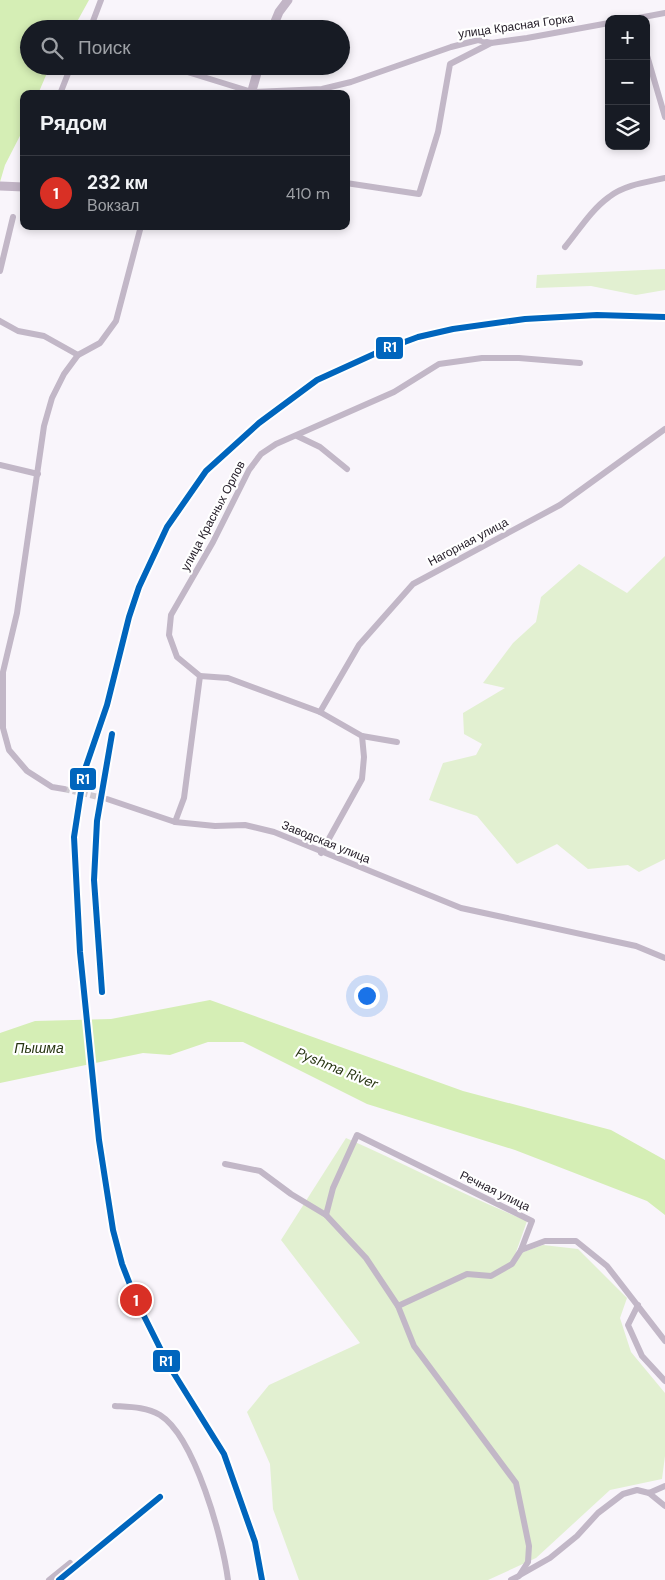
<!DOCTYPE html>
<html lang="ru">
<meta charset="utf-8">
<style>
:root{--surface:#171b24;--page:#20242c;--text:#f1f3f6;--muted:#9ea1a6;--line:#363941;--accent:#d93025}
body{margin:0;font-family:"DM Sans",sans-serif;background:var(--page);color:var(--text)}
.controls{position:absolute;right:15px;top:15px;display:grid;overflow:hidden;border-radius:10px;box-shadow:0 2px 8px #0003}
.controls button{width:45px;height:45px;display:grid;place-items:center;padding:0;border:0;border-bottom:1px solid var(--line);background:var(--surface);color:var(--text);font:25px sans-serif}
.you{position:absolute;left:366px;top:995px;width:18px;height:18px;margin:-12px;border:4px solid #fff;border-radius:50%;background:#1a73e8;box-shadow:0 0 0 8px #1a73e833}
.badge{display:grid;place-items:center;width:32px;height:32px;border-radius:50%;background:var(--accent);color:#fff;font-size:16px;font-weight:700}
.pin{position:absolute;translate:-50% -50%;border:2px solid #fff;box-shadow:0 1px 5px #0006}
.list{margin:0;padding:0;list-style:none}
h2{display:flex;justify-content:space-between;align-items:center;height:65px;margin:0;padding:0 20px;font-size:21px}
h2 small{font-size:16px;font-weight:400;color:var(--muted)}
.list li{display:grid;grid-template-columns:32px 1fr auto;gap:15px;align-items:center;box-sizing:border-box;height:75px;padding:0 20px;border-top:1px solid var(--line)}
.list b{display:block;font-size:19px;white-space:nowrap}
.list p{margin:0;font-size:16px;white-space:nowrap;color:var(--muted)}
.list em{font-size:16px;font-style:normal;color:var(--muted)}
.icon{flex:none;width:28px;height:28px;fill:none;stroke:currentColor;stroke-width:2;stroke-linecap:round;stroke-linejoin:round}
.map{position:relative;flex:none;width:665px;height:1580px;overflow:hidden}
.search{position:absolute;background:var(--surface);box-shadow:0 2px 8px #0003;left:20px;top:20px;width:330px;height:55px;display:flex;align-items:center;gap:12px;box-sizing:border-box;padding:0 18px;border-radius:28px;color:var(--muted);font-size:19px}
.panel{position:absolute;background:var(--surface);box-shadow:0 2px 8px #0003;left:20px;top:90px;width:330px;height:140px;border-radius:10px}
.map>svg:first-child{display:block}
.green{fill:#e2f0d1}
.water{fill:#d5eeb5}
.lines{fill:none;stroke-linecap:round;stroke-linejoin:round}
.street-tunnel{stroke:#cfcad1;stroke-width:6;stroke-dasharray:6 3;stroke-linecap:butt}
.street{stroke:#c2b7c7;stroke-width:6}
.secondary{stroke:#c2b5c6;stroke-width:9}
.rail{stroke:#beb8c3;stroke-width:2;stroke-dasharray:10 5;stroke-linecap:butt}
.rail-1-casing{stroke:#fff;stroke-width:10}
.rail-1{stroke:#0065bd;stroke-width:6}
.labels{text-anchor:middle;dominant-baseline:central;stroke-width:4.5;stroke-linejoin:round;paint-order:stroke}
.street-label{font-size:12px;fill:#27202b;stroke:#fff}
.water-label{font-size:14px;font-style:italic;fill:#273512;stroke:#fff}
.line-badge{stroke:#fff;stroke-width:2}
.badge-label{font-size:14px;text-anchor:middle;font-weight:bold;fill:#fff}
</style>
<div class="map">
<svg width="665" height="1580" viewBox="0 0 665 1580">
<rect width="100%" height="100%" fill="#f9f5fb"/>
<!-- green -->
<g class="green">
<path d="M665,269V290L636,295L591,286L536,288L537,275Z"/>
<path d="M665,556V859L639,872L628,865L588,869L557,844L517,864L477,816L429,800L443,763L476,755L482,744L464,734L463,713L505,688L483,683L513,643L536,622L541,597L579,564L627,593Z"/>
<path d="M346,1138C407,1165 466,1196 527,1221L515,1255L543,1245L578,1249L627,1298L620,1318L631,1352L665,1393V1456L662,1479L610,1490L536,1558L488,1580H299L273,1509L270,1464L247,1412L269,1385L360,1343L281,1240Z"/>
</g>
<!-- water -->
<g class="water">
<path d="M0,0H89L73,29H29V66H50L38,94H24V128L5,165L0,182Z"/>
<path d="M210,1000L463,1091L611,1130L665,1160V1215L647,1201L515,1150L367,1104L243,1042H208L170,1055L143,1053L0,1083V1033L35,1021L111,1019Z"/>
</g>
<g class="lines">
<!-- street-tunnel -->
<path class="street-tunnel" d="M64,789L107,799"/>
<!-- street -->
<g class="street">
<path d="M633,19L665,13"/>
<path d="M90,29L101,0"/>
<path d="M646,52L665,117"/>
<path d="M168,66L252,92L322,89L351,82L451,47L478,40L491,43L527,38L609,23"/>
<path d="M60,94L71,66"/>
<path d="M346,183L419,194L438,132L450,64L491,43"/>
<path d="M565,247C579,230 591,210 609,197C624,185 647,182 665,178"/>
<path d="M0,271L13,217"/>
<path d="M0,321L18,331L44,336L78,355"/>
<path d="M297,436L320,447L347,469"/>
<path d="M0,465L38,474"/>
<path d="M200,676L228,678L320,712L362,736L397,742"/>
<path d="M320,712L359,645L413,584L560,505L665,429"/>
<path d="M64,789L52,787L27,771L9,750L3,728V672L17,613L44,426L52,398L64,374L78,355L100,343L116,321L141,226"/>
<path d="M107,799L175,822L215,826L245,825L274,832L461,908L636,946L665,958"/>
<path d="M175,822L184,798L200,676L177,657L169,635L171,615L213,542L249,470L261,454L276,444L394,392L439,364L482,358H519L580,363"/>
<path d="M321,853L362,779L364,757L362,736"/>
<path d="M225,1164L260,1171L291,1194L326,1215L366,1258L398,1306L414,1346L516,1483L529,1546L528,1562L519,1576L511,1580"/>
<path d="M326,1215L333,1188L357,1135L532,1221L521,1250L545,1241H576L607,1266L665,1341"/>
<path d="M638,1305L628,1325L642,1356L665,1381"/>
<path d="M398,1306L467,1274L491,1276L512,1264L521,1250"/>
<path d="M115,1406C131,1407 146,1407 160,1415C195,1437 223,1540 228,1580"/>
<path d="M649,1493L665,1506"/>
<path d="M520,1575L550,1558L577,1536L598,1513L623,1494L637,1490L649,1493L665,1486"/>
<path d="M49,1580L70,1563"/>
</g>
<!-- secondary -->
<g class="secondary">
<path d="M272,29L279,12L288,0"/>
<path d="M251,94L259,66"/>
<path d="M0,186L24,187"/>
</g>
<!-- rail -->
<g class="rail">
<path d="M59,1580L160,1497"/>
<path d="M262,1580L255,1542L224,1454L168,1364L136,1300L122,1264L113,1230L99,1140L80,952L74,837L84,772L107,705L129,617L139,587L167,527L206,471L259,423L317,380L383,350L418,337L453,329L525,319L597,315L665,317"/>
</g>
<!-- rail-1 casing -->
<g class="rail-1-casing">
<g id="rail-1">
<path d="M102,992L94,880L97,821L112,734"/>
<path d="M59,1580L160,1497"/>
<path d="M262,1580L255,1542L224,1454L168,1364L136,1300L122,1264L113,1230L99,1140L80,952L74,837L84,772L107,705L129,617L139,587L167,527L206,471L259,423L317,380L383,350L418,337L453,329L525,319L597,315L665,317"/>
</g>
</g>
<!-- rail-1 -->
<use href="#rail-1" class="rail-1"/>
</g>
<g class="labels">
<!-- street labels -->
<g class="street-label">
<text transform="translate(516 26) rotate(-8)">улица Красная Горка</text>
<text transform="translate(213 516) rotate(-62)">улица Красных Орлов</text>
<text transform="translate(468 542) rotate(-28)">Нагорная улица</text>
<text transform="translate(326 842) rotate(22)">Заводская улица</text>
<text transform="translate(495 1191) rotate(26)">Речная улица</text>
</g>
<!-- water labels -->
<g class="water-label">
<text x="39" y="1048">Пышма</text>
<text transform="translate(337 1068) rotate(22)">Pyshma River</text>
</g>
</g>
<g class="line-badge">
<rect x="375" y="336" width="29" height="24" rx="5" fill="#0065bd"/>
<rect x="69" y="767" width="28" height="24" rx="5" fill="#0065bd"/>
<rect x="152" y="1349" width="29" height="24" rx="5" fill="#0065bd"/>
</g>
<g class="badge-label">
<text x="390" y="352">R1</text>
<text x="83" y="784">R1</text>
<text x="166" y="1366">R1</text>
</g>
</svg>
<div class="controls">
<button>+</button>
<button>−</button>
<button><svg class="icon" aria-label="layers" viewBox="0 0 24 24"><path d="M12 4l9 5-9 5-9-5zM3 14l9 5 9-5"/></svg></button>
</div>
<div class="you"></div>
<div class="pin badge" style="left:136px;top:1300px">1</div>
<div class="search"><svg class="icon" aria-label="search" viewBox="0 0 24 24"><circle cx="10" cy="10" r="6"/><path d="M15 15l6 6"/></svg>Поиск</div>
<section class="panel">
<h2>Рядом<small></small></h2>
<ul class="list">
<li><span class="badge">1</span><div><b>232 км</b><p>Вокзал</p></div><em>410 m</em></li>
</ul>
</section>
</div>
